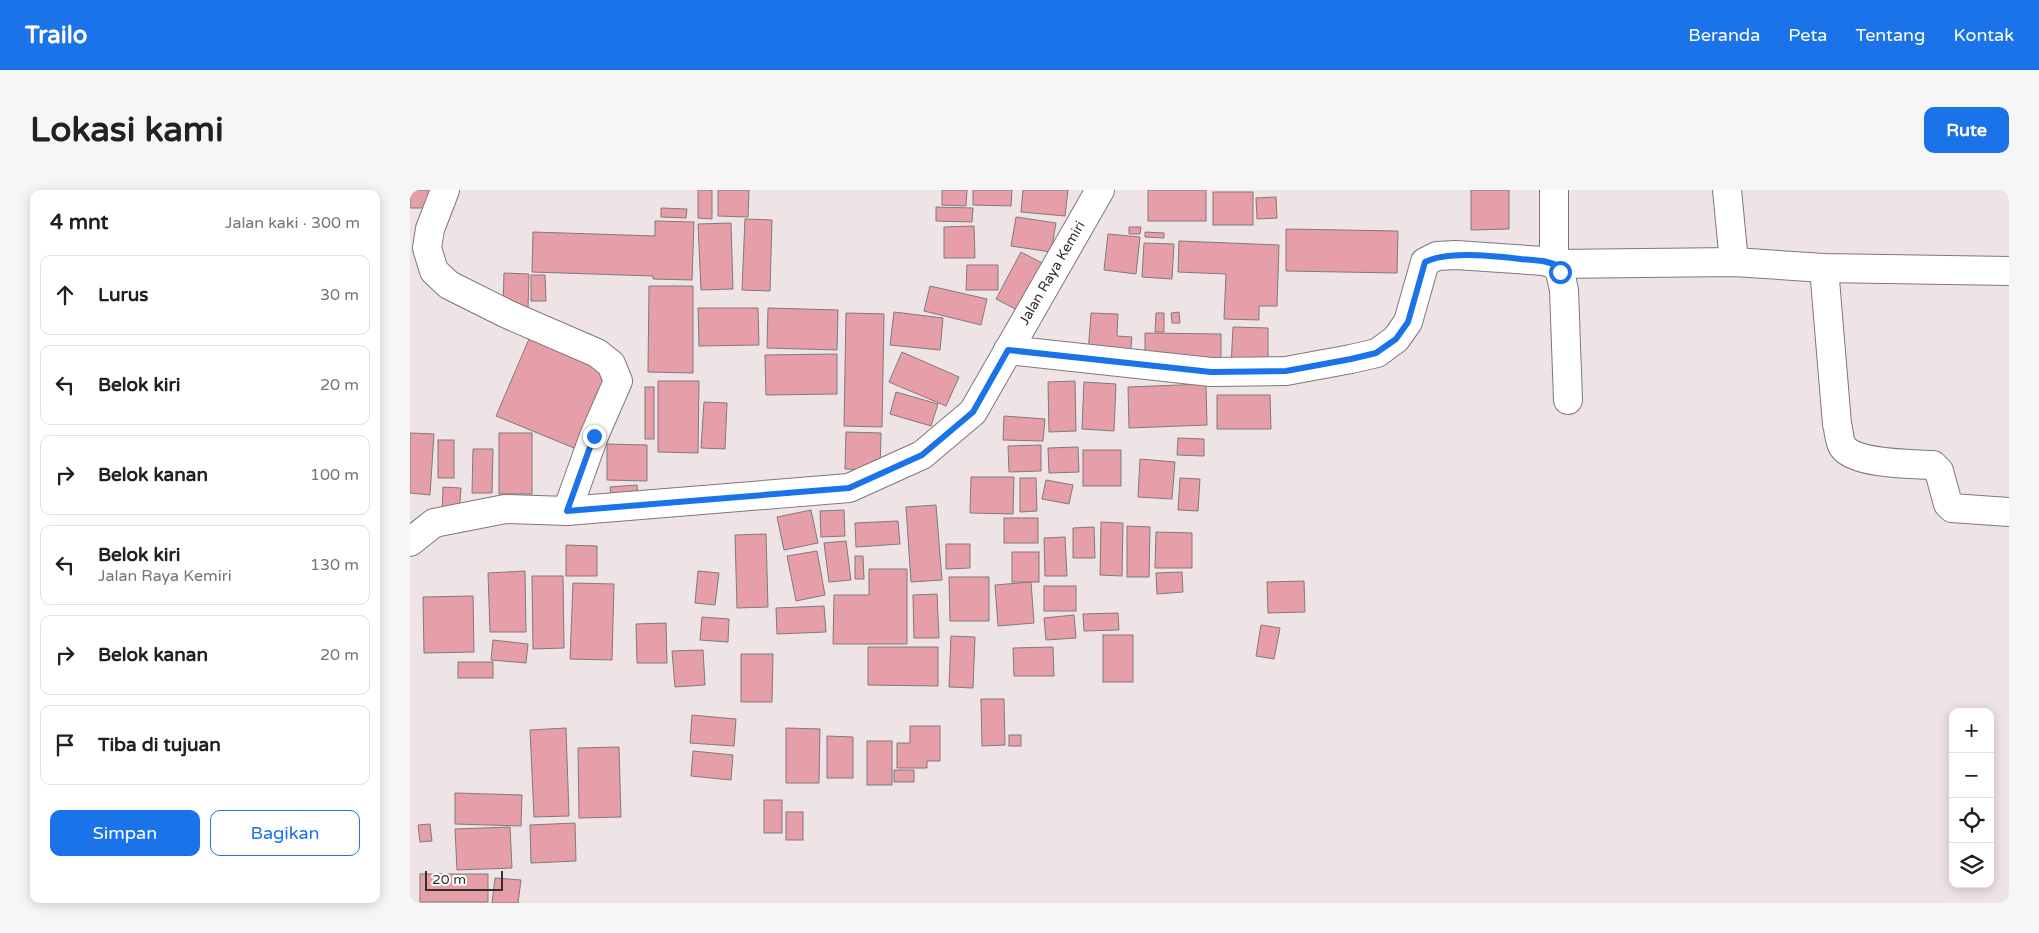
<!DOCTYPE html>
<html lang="id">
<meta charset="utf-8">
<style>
:root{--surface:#fff;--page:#f6f6f6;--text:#202124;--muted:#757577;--line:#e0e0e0;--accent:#1a73e8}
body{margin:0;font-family:"Varela Round",sans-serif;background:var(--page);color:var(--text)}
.controls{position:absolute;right:15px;bottom:15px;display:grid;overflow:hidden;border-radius:10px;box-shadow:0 2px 12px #0003}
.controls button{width:45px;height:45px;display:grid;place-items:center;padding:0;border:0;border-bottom:1px solid var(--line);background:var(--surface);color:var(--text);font:25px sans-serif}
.scale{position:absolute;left:15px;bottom:12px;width:78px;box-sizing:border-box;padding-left:5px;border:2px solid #343030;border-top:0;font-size:14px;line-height:18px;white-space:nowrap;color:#343030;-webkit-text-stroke:4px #fff;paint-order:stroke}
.stop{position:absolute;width:15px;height:15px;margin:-11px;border:4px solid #1a73e8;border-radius:50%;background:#fff}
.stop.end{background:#1a73e8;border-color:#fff;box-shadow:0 1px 5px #0008}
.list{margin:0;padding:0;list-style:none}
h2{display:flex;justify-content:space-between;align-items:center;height:65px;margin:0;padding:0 20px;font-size:21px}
h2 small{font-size:16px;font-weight:400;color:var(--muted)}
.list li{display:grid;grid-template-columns:32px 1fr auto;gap:15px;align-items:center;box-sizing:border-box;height:80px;margin:0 10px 10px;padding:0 10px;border:1px solid var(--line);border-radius:10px}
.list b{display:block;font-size:19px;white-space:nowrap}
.list p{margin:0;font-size:16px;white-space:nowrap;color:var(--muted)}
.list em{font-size:16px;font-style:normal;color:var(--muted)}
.actions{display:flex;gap:10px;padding:15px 20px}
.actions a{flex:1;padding:11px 0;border:1px solid var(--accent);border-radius:10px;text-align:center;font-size:18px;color:var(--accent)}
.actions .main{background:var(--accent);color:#fff}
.icon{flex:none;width:28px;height:28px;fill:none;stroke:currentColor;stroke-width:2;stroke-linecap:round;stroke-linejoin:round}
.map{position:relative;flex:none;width:1599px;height:713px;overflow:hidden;border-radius:10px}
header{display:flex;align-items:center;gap:30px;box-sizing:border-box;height:70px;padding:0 25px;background:var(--accent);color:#fff}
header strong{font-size:24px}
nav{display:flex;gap:28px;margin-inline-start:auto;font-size:18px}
.intro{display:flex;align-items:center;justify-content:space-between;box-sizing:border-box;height:120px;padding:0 30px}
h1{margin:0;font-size:35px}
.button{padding:12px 22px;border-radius:10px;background:var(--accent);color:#fff;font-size:18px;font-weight:700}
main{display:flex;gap:30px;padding:0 30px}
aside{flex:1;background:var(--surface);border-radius:10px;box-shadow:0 2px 12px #0003}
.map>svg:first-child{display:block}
.building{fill:#e69ea9;stroke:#82797a}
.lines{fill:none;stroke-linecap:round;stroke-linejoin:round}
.minor-casing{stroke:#807778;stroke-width:30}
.minor{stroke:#fff;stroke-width:28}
.route{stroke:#1a73e8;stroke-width:6}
.labels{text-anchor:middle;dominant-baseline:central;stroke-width:4;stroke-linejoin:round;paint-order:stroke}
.street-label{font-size:14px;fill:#343030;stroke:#fff}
</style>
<header>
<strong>Trailo</strong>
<nav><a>Beranda</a><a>Peta</a><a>Tentang</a><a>Kontak</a></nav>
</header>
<div class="intro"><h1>Lokasi kami</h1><a class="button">Rute</a></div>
<main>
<aside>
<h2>4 mnt<small>Jalan kaki · 300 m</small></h2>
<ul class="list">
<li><svg class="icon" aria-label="ahead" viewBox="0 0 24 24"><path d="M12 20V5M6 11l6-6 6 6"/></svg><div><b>Lurus</b></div><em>30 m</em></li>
<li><svg class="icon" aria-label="left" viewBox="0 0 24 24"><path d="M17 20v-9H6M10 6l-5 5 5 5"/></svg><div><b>Belok kiri</b></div><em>20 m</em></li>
<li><svg class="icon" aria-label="right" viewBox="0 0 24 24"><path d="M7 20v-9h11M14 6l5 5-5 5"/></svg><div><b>Belok kanan</b></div><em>100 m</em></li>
<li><svg class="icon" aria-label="left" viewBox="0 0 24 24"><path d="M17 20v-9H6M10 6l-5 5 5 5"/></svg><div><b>Belok kiri</b><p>Jalan Raya Kemiri</p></div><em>130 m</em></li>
<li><svg class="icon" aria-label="right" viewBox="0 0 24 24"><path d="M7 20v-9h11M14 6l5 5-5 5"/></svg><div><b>Belok kanan</b></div><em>20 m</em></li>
<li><svg class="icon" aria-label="arrive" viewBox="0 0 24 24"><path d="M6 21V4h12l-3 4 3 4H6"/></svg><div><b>Tiba di tujuan</b></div></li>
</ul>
<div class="actions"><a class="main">Simpan</a><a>Bagikan</a></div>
</aside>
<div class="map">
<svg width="1599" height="713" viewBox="0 0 1599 713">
<rect width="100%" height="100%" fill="#eee3e5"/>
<!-- building -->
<g class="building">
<rect x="0" y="0" width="25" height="18"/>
<path d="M288,0H302V29L288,28Z"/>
<path d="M308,0H339L338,27L308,26Z"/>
<path d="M532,0H557L556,16L532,15Z"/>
<path d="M563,0H602L601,16L563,15Z"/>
<path d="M613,0H658L655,26L611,22Z"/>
<rect x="738" y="0" width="58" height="31"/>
<path d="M1061,0H1099V39L1061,40Z"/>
<rect x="803" y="2" width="40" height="33"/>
<path d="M866,7L867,28L847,29L846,8Z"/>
<path d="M526,17L563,18L562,32L526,31Z"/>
<path d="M251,18L277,19L276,28L251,27Z"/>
<path d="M606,27L646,33L641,62L601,56Z"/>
<path d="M335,29L362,30L360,101L332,100Z"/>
<path d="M245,31L284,32L282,90L243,89V86L122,82L123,42L245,46Z"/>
<path d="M321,33L323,99L291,100L288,34Z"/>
<path d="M564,36L565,68H534V37Z"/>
<path d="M719,37H731L730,44H719Z"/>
<path d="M876,39L988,41L987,83L876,81Z"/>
<path d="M735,42L754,43V48L735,47Z"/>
<path d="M698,44L730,47L726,84L694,80Z"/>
<path d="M769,51L869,55L867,116H849V130L814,129L816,84L768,82Z"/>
<path d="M734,53L764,54L762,89L732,87Z"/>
<path d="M611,62L636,75L611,122L586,109Z"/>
<path d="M557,75H588V100H556Z"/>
<path d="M94,83L119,84L118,119H93Z"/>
<path d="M121,85H135L136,111H121Z"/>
<path d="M239,96H283V183L238,182Z"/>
<path d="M520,96L577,109L571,135L514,121Z"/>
<path d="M288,118H348L349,155L289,156Z"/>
<path d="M358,118L428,120L427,160L357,158Z"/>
<path d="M484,122L533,128L530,160L480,155Z"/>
<path d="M769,122L770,133H762L761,123Z"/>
<path d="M436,123L474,124L472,237L434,236Z"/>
<path d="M681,123L708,124L707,146L722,147L720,167L678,164Z"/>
<path d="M746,123H754V142H745Z"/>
<path d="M823,137L858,138V179L821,177Z"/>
<path d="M735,143L811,144V171L735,170Z"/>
<path d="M119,149L201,183L169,260L86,226Z"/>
<path d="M492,162L549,187L536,216L479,192Z"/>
<path d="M427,164V204L356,205L355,165Z"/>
<path d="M248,191H289L288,263L248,262Z"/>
<path d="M665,191L666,241L639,242L638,192Z"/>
<path d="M674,192L706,194L704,241L672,239Z"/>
<path d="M796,194L797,235L719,238L718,197Z"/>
<rect x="235" y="197" width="9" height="52"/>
<path d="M486,202L528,214L521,236L480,224Z"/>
<path d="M807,205H860L861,239H807Z"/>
<path d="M294,212L317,213L315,259L291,258Z"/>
<path d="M594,226L635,229L633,251L593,250Z"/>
<path d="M436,242L471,243L470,280L435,279Z"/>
<path d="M0,243L24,244L20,305L0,303Z"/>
<rect x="89" y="243" width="33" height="61"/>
<path d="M768,248L794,249V266L767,265Z"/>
<rect x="28" y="250" width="16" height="38"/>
<path d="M197,254L237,255V291L197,290Z"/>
<path d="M631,255V281L599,282L598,256Z"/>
<path d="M668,257L669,282L639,283L638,258Z"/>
<path d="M63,259H83L82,303H62Z"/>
<rect x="673" y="260" width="38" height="36"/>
<path d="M730,269L765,272L762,309L728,307Z"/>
<path d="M561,287H604L603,324L560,323Z"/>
<path d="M610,288H626L627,321L610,322Z"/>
<path d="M770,288L790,289L788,321L768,320Z"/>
<path d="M636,290L663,295L659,314L632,309Z"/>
<path d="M227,295L228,305L201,306L200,297Z"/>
<path d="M33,297L51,298L49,325L32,324Z"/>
<path d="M526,315L532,390L501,392L496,317Z"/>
<path d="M401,320L408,353L374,360L367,327Z"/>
<path d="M434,320L435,346L411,347L410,321Z"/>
<rect x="594" y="328" width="34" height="25"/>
<path d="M488,331L490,354L446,357L445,333Z"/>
<path d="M691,332L713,333L712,386L690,385Z"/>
<path d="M717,336L740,337L739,387H717Z"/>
<path d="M684,337L685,368H663V338Z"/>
<path d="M746,342L782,343V378H745Z"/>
<path d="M356,344L358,417L327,418L325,345Z"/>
<path d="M655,347L657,386H635L634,348Z"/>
<path d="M436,351L441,390L419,392L414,353Z"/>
<path d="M536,354H560V378L536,379Z"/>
<path d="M156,355L187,356V386H156Z"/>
<path d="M407,361L415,405L386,411L377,366Z"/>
<rect x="602" y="362" width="27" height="30"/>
<path d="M445,366H453L454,389H445Z"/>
<path d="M459,379H497V454H423L424,405H459Z"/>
<path d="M115,381L116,442H80L78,383Z"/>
<path d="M288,381L309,383L305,415L285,413Z"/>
<path d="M772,382L773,402L747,404L746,383Z"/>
<path d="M122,386H153L154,458L123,459Z"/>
<path d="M539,387H579V431H540Z"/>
<path d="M894,391L895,422L858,423L857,392Z"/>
<path d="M621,392L624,433L588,436L585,395Z"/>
<path d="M163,393L204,394L202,470L160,469Z"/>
<rect x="634" y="396" width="32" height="25"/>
<path d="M527,404L529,448H504L503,405Z"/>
<path d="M63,406L64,462L14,463L13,407Z"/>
<path d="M414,416L416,442L367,444L366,418Z"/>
<path d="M708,423L709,440L674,441L673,424Z"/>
<path d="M664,425L666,448L636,450L634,428Z"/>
<path d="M292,427L319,429L318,452L290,450Z"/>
<path d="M256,433L257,473H227L226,434Z"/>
<path d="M851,435L870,438L864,469L846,466Z"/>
<rect x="693" y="445" width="30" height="47"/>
<path d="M541,446L565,447L563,498L539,497Z"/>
<path d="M83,450L118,454L116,473L81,470Z"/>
<path d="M458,457H528V496L458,495Z"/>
<path d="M643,457L644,486H604L603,458Z"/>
<path d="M293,460L295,495L265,497L262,461Z"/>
<path d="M331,464H363L362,512H331Z"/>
<rect x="48" y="472" width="35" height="16"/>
<path d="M571,509H594L595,555L572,556Z"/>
<path d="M282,525L326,529L324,556L280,553Z"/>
<path d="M500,536H530V571H517V578H487V553H500Z"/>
<path d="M156,538L159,626L124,627L120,540Z"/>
<path d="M376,538L410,539L409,593H376Z"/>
<rect x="599" y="545" width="12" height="11"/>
<path d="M417,546L443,547V588H417Z"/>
<rect x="457" y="551" width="25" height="44"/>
<path d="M209,557L211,627L169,628L168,558Z"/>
<path d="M283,561L323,565L321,590L281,586Z"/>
<rect x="484" y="580" width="20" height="12"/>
<path d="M45,603L112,605L111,636L45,634Z"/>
<rect x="354" y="610" width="18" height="33"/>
<rect x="376" y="622" width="17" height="28"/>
<path d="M165,633L166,671L121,673L120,635Z"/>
<path d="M20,634L22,651L10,652L8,635Z"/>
<path d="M100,637L102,678L47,680L45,639Z"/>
<rect x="10" y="684" width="68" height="28"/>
<path d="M85,688L111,690L108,713H82Z"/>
</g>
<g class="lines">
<!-- minor casing -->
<g class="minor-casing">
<g id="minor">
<path d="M35,0L20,39L17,58L24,81L39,95L97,124L187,163L201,174L208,191L184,246L157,321"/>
<path d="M1144,0V74L1324,72L1414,78L1599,81"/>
<path d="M1317,0L1324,72"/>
<path d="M1414,78L1427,234C1429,240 1429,252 1433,257C1445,274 1502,274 1523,275L1529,281L1538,314L1542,318L1599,322"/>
<path d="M598,160L801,182L876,181L941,169L967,163L986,149L998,132L1015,72L1027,66L1046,65L1133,71L1144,74L1150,82L1154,100L1158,210"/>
<path d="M0,352L24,333L95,319L157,321L439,298L512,265L563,222L690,0"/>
</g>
</g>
<!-- minor -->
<use href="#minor" class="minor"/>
</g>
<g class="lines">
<!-- route -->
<path class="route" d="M184,246L157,321L439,298L512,265L563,222L598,160L801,182L876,181L941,169L966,163L986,149L998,132L1015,72C1044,58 1101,69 1133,71L1144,74L1150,82"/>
</g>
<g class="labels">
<!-- street labels -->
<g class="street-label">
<text transform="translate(642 83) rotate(-60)">Jalan Raya Kemiri</text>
</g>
</g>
</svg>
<div class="controls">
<button>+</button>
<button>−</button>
<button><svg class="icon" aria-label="locate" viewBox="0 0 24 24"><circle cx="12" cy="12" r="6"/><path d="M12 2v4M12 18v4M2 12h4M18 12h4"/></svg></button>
<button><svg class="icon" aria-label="layers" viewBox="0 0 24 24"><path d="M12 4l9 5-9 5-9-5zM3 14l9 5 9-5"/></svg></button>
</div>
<div class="scale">20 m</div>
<div class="stop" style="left:1150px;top:82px"></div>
<div class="stop end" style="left:184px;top:246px"></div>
</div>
</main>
